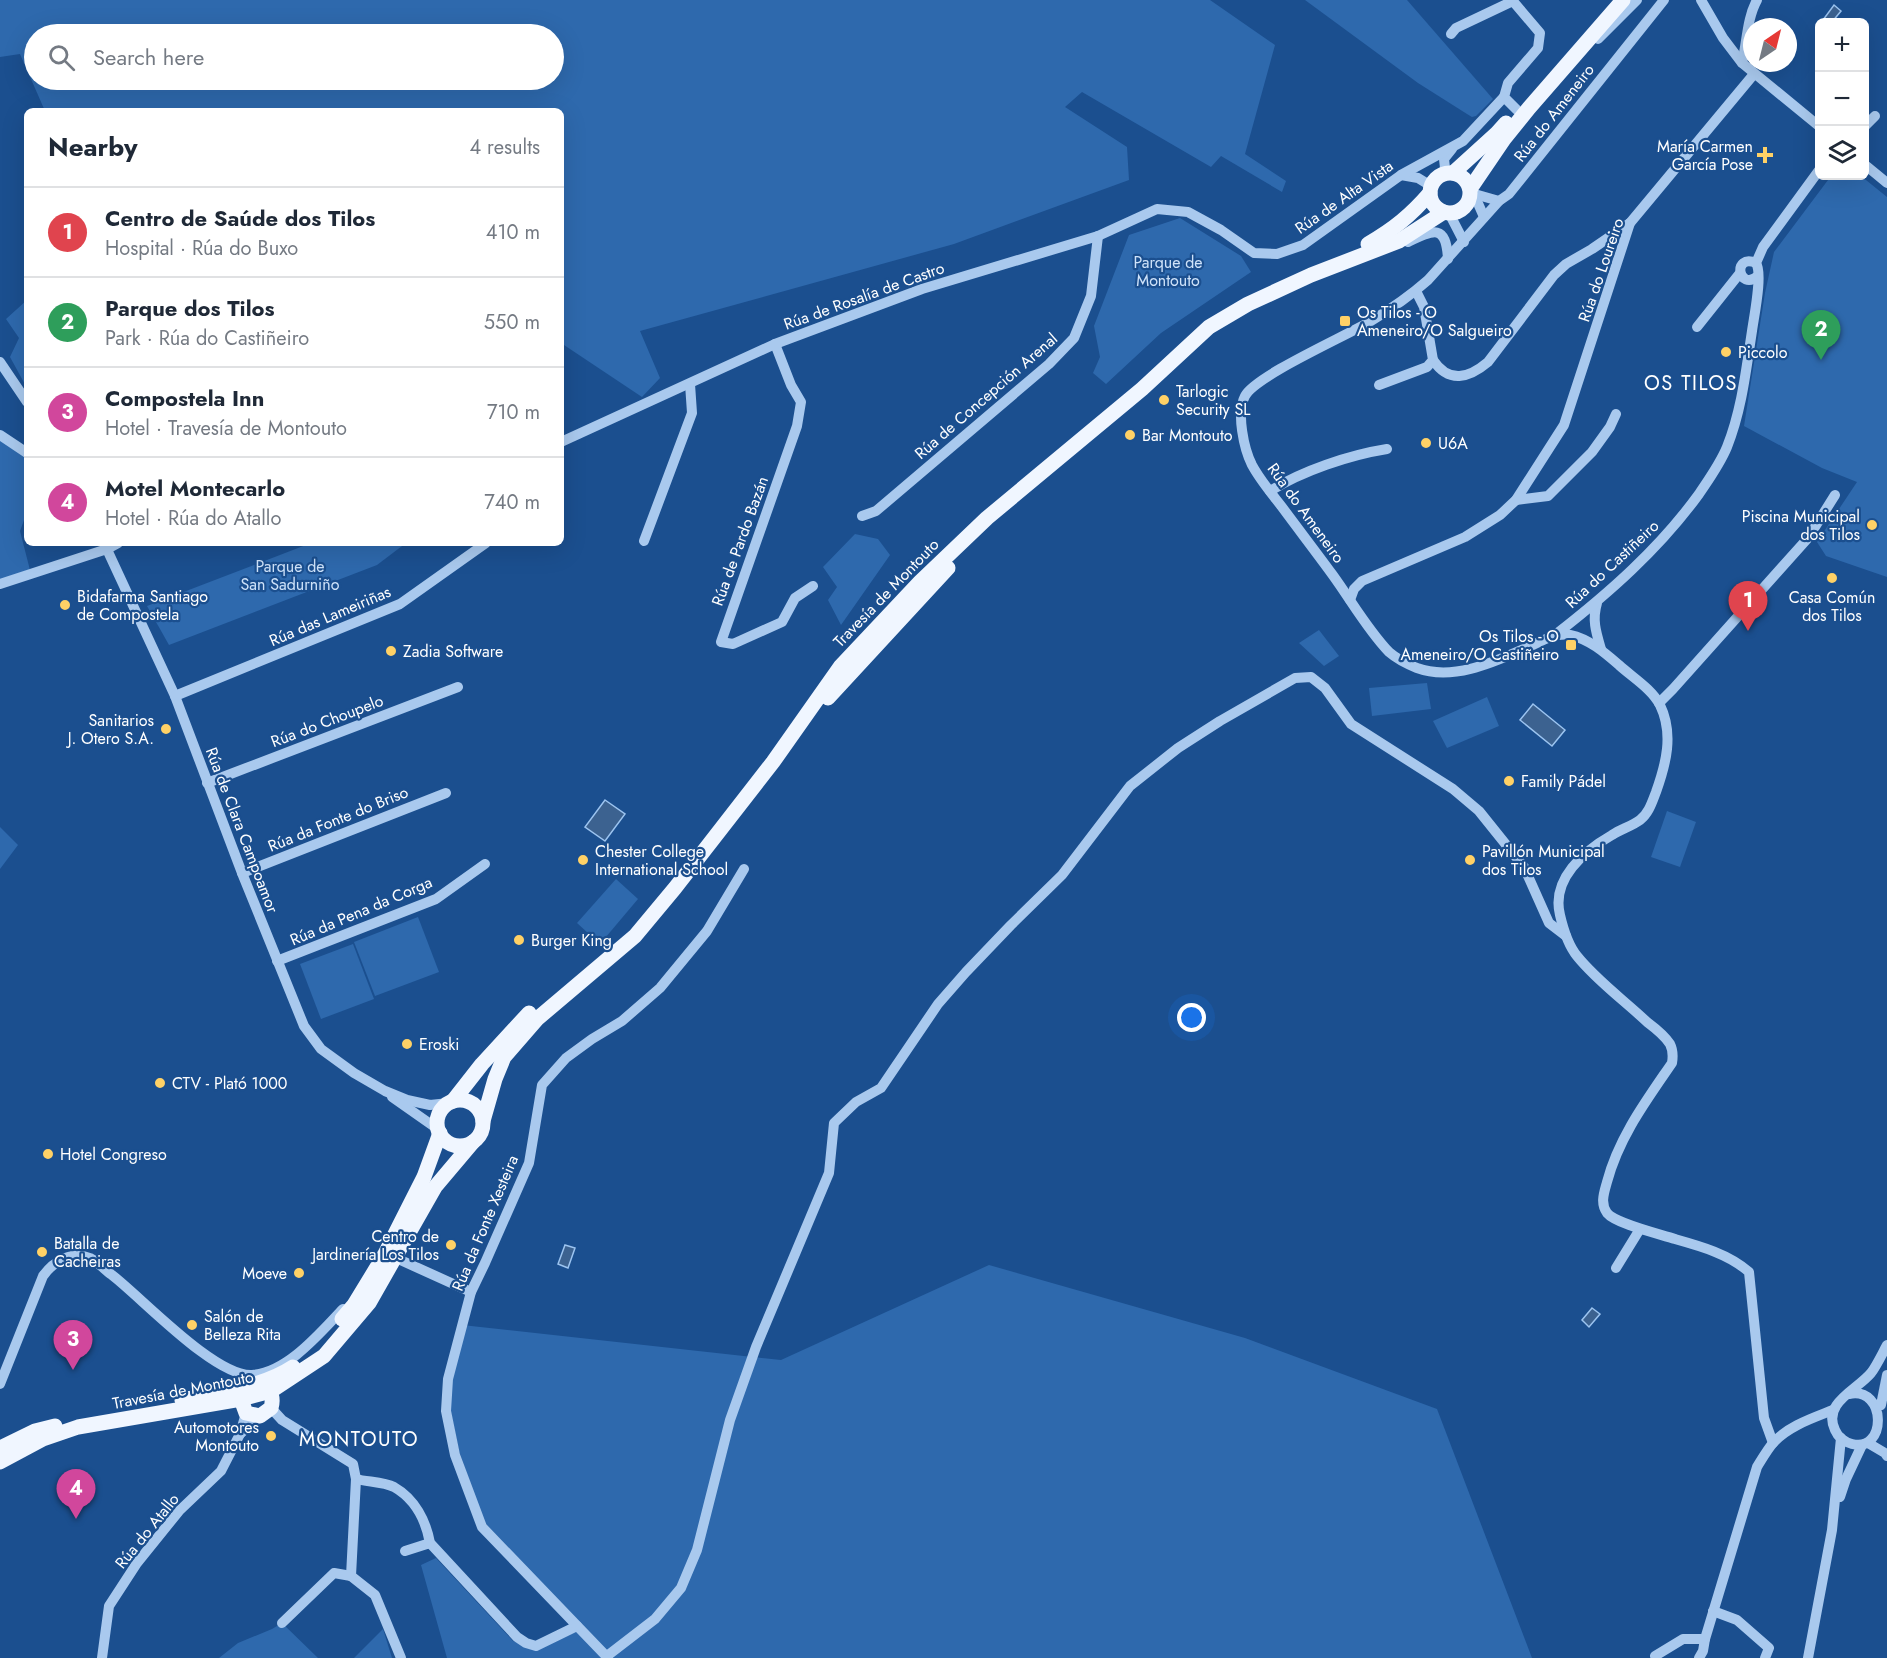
<!DOCTYPE html>
<meta charset="utf-8">
<style>
:root{--surface:#fff;--page:#f2f2f3;--text:#1f2937;--muted:#747a83;--line:#e0e1e3;--accent:#84754c}
body{margin:0;font-family:Jost,sans-serif;background:var(--page);color:var(--text)}
.controls{position:absolute;right:18px;top:18px;display:grid;overflow:hidden;border-radius:9px;box-shadow:0 6px 24px #0002}
.controls button{width:54px;height:54px;display:grid;place-items:center;padding:0;border:0;border-bottom:2px solid var(--line);background:var(--surface);color:var(--text);font:30px sans-serif}
.compass{position:absolute;left:1743px;top:18px;width:54px;height:54px;border-radius:50%;background:var(--surface);box-shadow:0 6px 24px #0002;rotate:35deg}
.you{position:absolute;left:1192px;top:1018px;width:21px;height:21px;margin:-15px;border:4px solid #fff;border-radius:50%;background:#1a73e8;box-shadow:0 0 0 9px #1a73e833}
.badge{display:grid;place-items:center;width:39px;height:39px;border-radius:50%;background:var(--accent);color:#fff;font-size:20px;font-weight:700}
.pin{position:absolute;translate:-50% -50px;filter:drop-shadow(0 2px 3px #0008)}
.pin::after{content:'';position:absolute;top:32px;width:21px;height:18px;background:inherit;clip-path:polygon(0 0,100% 0,50% 100%)}
.list{margin:0;padding:0;list-style:none}
h2{display:flex;justify-content:space-between;align-items:center;height:78px;margin:0;padding:0 24px;font-size:26px}
h2 small{font-size:20px;font-weight:400;color:var(--muted)}
.list li{display:grid;grid-template-columns:39px 1fr auto;gap:18px;align-items:center;box-sizing:border-box;height:90px;padding:0 24px;border-top:2px solid var(--line)}
.list b{display:block;font-size:22px;white-space:nowrap}
.list p{margin:0;font-size:20px;white-space:nowrap;color:var(--muted)}
.list em{font-size:20px;font-style:normal;color:var(--muted)}
.icon{flex:none;width:33px;height:33px;fill:none;stroke:currentColor;stroke-width:2;stroke-linecap:round;stroke-linejoin:round}
.map{position:relative;flex:none;width:1887px;height:1658px;overflow:hidden}
.search{position:absolute;background:var(--surface);box-shadow:0 6px 24px #0002;left:24px;top:24px;width:540px;height:66px;display:flex;align-items:center;gap:15px;box-sizing:border-box;padding:0 21px;border-radius:33px;color:var(--muted);font-size:22px}
.panel{position:absolute;background:var(--surface);box-shadow:0 6px 24px #0002;left:24px;top:108px;width:540px;height:438px;border-radius:9px}
.map>svg:first-child{display:block}
.green{fill:#2e69ad;fill-rule:evenodd}
.water{fill:#3c6290;stroke:#9cc4f0;stroke-width:1.5}
.lines{fill:none;stroke-linecap:round;stroke-linejoin:round}
.minor{stroke:#a9c9ee;stroke-width:10}
.major{stroke:#f0f6ff;stroke-width:15}
.poi-dot{fill:#ffd166;stroke:#1b4f8f;stroke-width:2}
.labels{text-anchor:middle;dominant-baseline:central;stroke-width:4.5;stroke-linejoin:round;paint-order:stroke}
.street-label{font-size:16px;fill:#fff;stroke:#1b4f8f}
.poi-label{font-size:16px;fill:#fff;stroke:#1b4f8f;text-anchor:start}
.park-label{font-size:16px;fill:#cfe3fa;stroke:#1b4f8f}
.quarter-label{font-size:20px;letter-spacing:1.5px;fill:#fff;stroke:#1b4f8f}
</style>
<div class="map">
<svg width="1887" height="1658" viewBox="0 0 1887 1658">
<rect width="100%" height="100%" fill="#1b4f8f"/>
<!-- green -->
<g class="green">
<path d="M0,0H1210L1275,45L1245,154L1286,181L1282,192L1221,156L1211,167L1082,92L1065,107L1127,147L1129,180L954,244L640,331L660,378L642,397L561,343V111H45L20,54L0,57ZM34,34H554V80H34Z"/>
<path d="M1305,0H1407L1493,99L1476,116L1472,117L1467,114L1418,83Z"/>
<path d="M1831,176H1861L1887,197V577L1826,556L1817,542L1857,482L1822,468L1744,426L1765,293L1774,252Z"/>
<path d="M1180,218L1241,256L1251,272L1161,333L1106,384L1093,373L1100,357L1094,326L1129,235Z"/>
<path d="M27,300V388L10,357L19,338L6,319Z"/>
<path d="M0,431L27,451V512L20,531L31,574L0,584Z"/>
<path d="M855,534L878,539L890,555L841,625L828,600L837,587L823,567Z"/>
<path d="M311,543H406L377,565L169,645L147,606Z"/>
<path d="M1319,630L1339,656L1324,666L1299,643Z"/>
<path d="M1427,683L1431,709L1372,716L1369,688Z"/>
<path d="M1487,697L1499,726L1447,748L1433,721Z"/>
<path d="M1667,811L1696,822L1680,867L1651,857Z"/>
<path d="M0,827L18,845L0,869Z"/>
<path d="M616,879L638,899L600,944L577,923Z"/>
<path d="M418,917L439,972L375,996L354,942Z"/>
<path d="M353,944L374,999L321,1019L300,964Z"/>
<path d="M989,1265L1245,1338L1437,1409L1532,1658H447L421,1565L436,1558L513,1641L537,1649L576,1632L484,1522L459,1451L450,1408V1387L462,1325L781,1360Z"/>
<path d="M282,1623L318,1658H219L238,1643L272,1629Z"/>
<path d="M383,1629L392,1658H354Z"/>
</g>
<!-- water -->
<g class="water">
<path d="M1834,5L1841,11L1832,22H1827L1823,20Z"/>
<path d="M1533,704L1565,730L1552,746L1520,720Z"/>
<path d="M605,800L625,814L605,841L585,827Z"/>
<path d="M565,1245L575,1248L568,1268L558,1264Z"/>
<path d="M1592,1308L1600,1314L1589,1327L1582,1320Z"/>
</g>
<g class="lines">
<!-- minor -->
<g class="minor">
<path d="M1512,0L1540,33L1538,48L1508,83L1504,97L1517,110"/>
<path d="M1664,0L1509,194L1499,201L1428,280C1411,295 1391,309 1371,321C1346,336 1255,376 1245,396C1236,413 1244,449 1252,465C1260,480 1272,494 1282,507C1299,530 1316,552 1332,574C1351,600 1367,629 1389,652C1397,659 1407,664 1417,668C1455,682 1498,660 1533,645C1545,639 1556,633 1570,635C1589,639 1604,652 1619,665C1632,677 1652,689 1660,705C1674,734 1666,764 1656,792C1652,802 1649,813 1640,820C1632,826 1621,829 1612,835C1584,851 1551,879 1560,915C1563,928 1568,945 1577,956C1597,981 1624,1000 1647,1022C1655,1028 1665,1036 1670,1044C1673,1050 1673,1057 1672,1063C1646,1101 1619,1137 1607,1182C1604,1193 1600,1203 1607,1213C1616,1224 1660,1234 1675,1239C1700,1246 1729,1254 1749,1272L1764,1418L1773,1443"/>
<path d="M1701,0L1723,38L1742,63L1820,127"/>
<path d="M1451,34L1456,28L1513,1"/>
<path d="M1598,39L1637,0"/>
<path d="M1742,63C1747,42 1747,18 1757,0"/>
<path d="M1864,127L1875,116"/>
<path d="M1864,164L1887,183"/>
<path d="M1448,173L1445,168L1444,159L1452,149"/>
<path d="M1401,175L1418,178L1431,186"/>
<path d="M1471,193L1499,201"/>
<path d="M1470,198L1477,201L1484,217"/>
<path d="M1449,213L1464,242"/>
<path d="M1408,242C1433,230 1446,223 1448,259"/>
<path d="M1756,263C1732,253 1738,292 1758,276"/>
<path d="M1697,327L1740,273"/>
<path d="M775,344L791,385L801,402L797,426L721,642L733,644L782,622L795,598L813,586"/>
<path d="M1433,360C1449,384 1469,378 1488,362L1554,275L1566,264L1592,249L1630,223"/>
<path d="M0,362L27,402"/>
<path d="M1379,385L1427,367L1433,360L1424,307L1416,291"/>
<path d="M0,435L27,453"/>
<path d="M561,442L775,344L922,289L1098,236L1157,209L1188,212L1221,230L1254,253L1277,254L1303,245L1401,175L1463,141L1504,97"/>
<path d="M1270,491C1302,471 1349,455 1387,449"/>
<path d="M1516,500L1548,496L1592,452L1610,427L1616,414"/>
<path d="M862,516L876,511L1049,364L1074,338L1091,296L1098,236"/>
<path d="M644,541L692,413L690,384"/>
<path d="M104,543L175,696L242,873L304,1026L321,1049L354,1073L385,1091L407,1100L430,1105L449,1103"/>
<path d="M0,584L107,549L118,543"/>
<path d="M1350,600L1354,589L1362,581L1465,537L1500,515L1516,500L1564,425L1630,223L1754,74"/>
<path d="M1597,603C1592,620 1596,632 1601,649"/>
<path d="M1555,635C1609,593 1659,549 1699,494C1709,479 1720,464 1727,447C1742,409 1746,370 1752,331C1754,316 1763,274 1756,263L1763,247L1820,169"/>
<path d="M175,696L400,604L486,543"/>
<path d="M1659,703L1673,689L1808,538L1835,495"/>
<path d="M207,783L458,687"/>
<path d="M242,873L446,793"/>
<path d="M277,961L436,899L485,864"/>
<path d="M392,1097L439,1130"/>
<path d="M396,1258L471,1292"/>
<path d="M1616,1268L1640,1229"/>
<path d="M0,1384L43,1276C53,1262 71,1250 90,1258C98,1262 105,1270 112,1275C142,1298 215,1377 252,1375C287,1373 320,1333 343,1309"/>
<path d="M1849,1394C1887,1386 1887,1453 1852,1444C1844,1442 1838,1437 1835,1430C1822,1403 1857,1390 1871,1373C1877,1365 1882,1354 1887,1345"/>
<path d="M1881,1405L1887,1375"/>
<path d="M271,1408L282,1420L353,1464L356,1479L351,1576L375,1595L401,1658"/>
<path d="M246,1413L240,1434L260,1416"/>
<path d="M1868,1443L1885,1453L1887,1456"/>
<path d="M356,1479C368,1482 384,1482 394,1487C415,1499 426,1521 430,1543L517,1637L526,1643L536,1646L577,1626"/>
<path d="M1840,1497L1846,1479L1862,1445"/>
<path d="M405,1551L430,1543"/>
<path d="M1713,1611L1737,1620L1769,1648L1765,1658"/>
<path d="M282,1623L334,1573L351,1576"/>
<path d="M607,1656L655,1619L681,1588L697,1550L730,1420L756,1347L829,1173L834,1123L856,1102L881,1088L938,1004L966,972L1011,925L1062,875L1130,786L1178,748L1220,721L1295,678L1311,677L1325,688L1351,724L1453,789L1479,811L1524,867L1549,923L1566,936"/>
<path d="M1655,1656L1683,1639H1705"/>
<path d="M102,1658L109,1606L137,1563L179,1511L221,1471L240,1434"/>
<path d="M608,1658L482,1527L455,1455L446,1411L448,1379L471,1292L485,1263L529,1163L542,1085L566,1058L592,1039L622,1021L660,988L707,931L744,869"/>
<path d="M1699,1658L1703,1651L1705,1639L1757,1467C1762,1459 1767,1450 1773,1443C1788,1426 1813,1418 1833,1410"/>
<path d="M1808,1658L1832,1530L1841,1438"/>
</g>
<!-- major -->
<g class="major">
<circle cx="1450" cy="193" r="20"/>
<path d="M1453,173L1497,133L1506,123"/>
<path d="M1470,189L1504,139L1529,108L1623,0"/>
<path d="M1368,244C1394,229 1411,215 1430,193"/>
<path d="M828,698L948,568"/>
<circle cx="460" cy="1123" r="23"/>
<path d="M453,1101L482,1064L529,1013"/>
<path d="M483,1121L495,1079L504,1057L537,1019L635,936L675,888L773,762L840,667L920,582L987,518L1142,389L1209,327L1248,304L1311,275L1399,241L1444,212"/>
<path d="M342,1319L354,1305L385,1254L424,1177L440,1133"/>
<path d="M238,1391L246,1413L260,1416L271,1408C274,1398 271,1392 265,1383"/>
<path d="M182,1400C217,1393 263,1387 293,1367"/>
<path d="M0,1448L35,1431L55,1426"/>
<path d="M0,1462L43,1439L78,1427L241,1399L271,1391L324,1356L369,1303L435,1187L473,1142"/>
</g>
</g>
<!-- markers -->
<g class="poi-dot">
<path d="M1762 146h6v6h6v6h-6v6h-6v-6h-6v-6h6z"/>
<rect x="1339" y="315" width="12" height="12" rx="3"/>
<circle cx="1726" cy="352" r="6"/>
<circle cx="1164" cy="400" r="6"/>
<circle cx="1130" cy="435" r="6"/>
<circle cx="1426" cy="443" r="6"/>
<circle cx="1872" cy="525" r="6"/>
<circle cx="1832" cy="578" r="6"/>
<circle cx="65" cy="605" r="6"/>
<rect x="1565" y="639" width="12" height="12" rx="3"/>
<circle cx="391" cy="651" r="6"/>
<circle cx="166" cy="729" r="6"/>
<circle cx="1509" cy="781" r="6"/>
<circle cx="583" cy="860" r="6"/>
<circle cx="1470" cy="860" r="6"/>
<circle cx="519" cy="940" r="6"/>
<circle cx="407" cy="1044" r="6"/>
<circle cx="160" cy="1083" r="6"/>
<circle cx="48" cy="1154" r="6"/>
<circle cx="451" cy="1245" r="6"/>
<circle cx="42" cy="1252" r="6"/>
<circle cx="299" cy="1273" r="6"/>
<circle cx="192" cy="1325" r="6"/>
<circle cx="271" cy="1436" r="6"/>
</g>
<g class="labels">
<!-- street labels -->
<g class="street-label">
<text transform="translate(1554 113) rotate(-52)">Rúa do Ameneiro</text>
<text transform="translate(1344 197) rotate(-35)">Rúa de Alta Vista</text>
<text transform="translate(1601 270) rotate(-71)">Rúa do Loureiro</text>
<text transform="translate(864 296) rotate(-20)">Rúa de Rosalía de Castro</text>
<text transform="translate(986 396) rotate(-41)">Rúa de Concepción Arenal</text>
<text transform="translate(1306 513) rotate(54)">Rúa do Ameneiro</text>
<text transform="translate(740 541) rotate(-70)">Rúa de Pardo Bazán</text>
<text transform="translate(1612 564) rotate(-43)">Rúa do Castiñeiro</text>
<text transform="translate(886 593) rotate(-46)">Travesía de Montouto</text>
<text transform="translate(330 616) rotate(-23)">Rúa das Lameiriñas</text>
<text transform="translate(327 721) rotate(-21)">Rúa do Choupelo</text>
<text transform="translate(338 819) rotate(-22)">Rúa da Fonte do Briso</text>
<text transform="translate(242 830) rotate(69)">Rúa de Clara Campoamor</text>
<text transform="translate(361 911) rotate(-23)">Rúa da Pena da Corga</text>
<text transform="translate(485 1223) rotate(-67)">Rúa da Fonte Xesteira</text>
<text transform="translate(183 1390) rotate(-11)">Travesía de Montouto</text>
<text transform="translate(147 1531) rotate(-51)">Rúa do Atallo</text>
</g>
<!-- poi labels -->
<g class="poi-label">
<text x="1753" y="146" text-anchor="end">María Carmen<tspan x="1753" dy="18">García Pose</tspan></text>
<text x="1357" y="312">Os Tilos - O<tspan x="1357" dy="18">Ameneiro/O Salgueiro</tspan></text>
<text x="1738" y="352">Piccolo</text>
<text x="1176" y="391">Tarlogic<tspan x="1176" dy="18">Security SL</tspan></text>
<text x="1142" y="435">Bar Montouto</text>
<text x="1438" y="443">U6A</text>
<text x="1860" y="516" text-anchor="end">Piscina Municipal<tspan x="1860" dy="18">dos Tilos</tspan></text>
<text x="77" y="596">Bidafarma Santiago<tspan x="77" dy="18">de Compostela</tspan></text>
<text x="1832" y="597" text-anchor="middle">Casa Común<tspan x="1832" dy="18">dos Tilos</tspan></text>
<text x="1559" y="636" text-anchor="end">Os Tilos - O<tspan x="1559" dy="18">Ameneiro/O Castiñeiro</tspan></text>
<text x="403" y="651">Zadia Software</text>
<text x="154" y="720" text-anchor="end">Sanitarios<tspan x="154" dy="18">J. Otero S.A.</tspan></text>
<text x="1521" y="781">Family Pádel</text>
<text x="595" y="851">Chester College<tspan x="595" dy="18">International School</tspan></text>
<text x="1482" y="851">Pavillón Municipal<tspan x="1482" dy="18">dos Tilos</tspan></text>
<text x="531" y="940">Burger King</text>
<text x="419" y="1044">Eroski</text>
<text x="172" y="1083">CTV - Plató 1000</text>
<text x="60" y="1154">Hotel Congreso</text>
<text x="439" y="1236" text-anchor="end">Centro de<tspan x="439" dy="18">Jardinería Los Tilos</tspan></text>
<text x="54" y="1243">Batalla de<tspan x="54" dy="18">Cacheiras</tspan></text>
<text x="287" y="1273" text-anchor="end">Moeve</text>
<text x="204" y="1316">Salón de<tspan x="204" dy="18">Belleza Rita</tspan></text>
<text x="259" y="1427" text-anchor="end">Automotores<tspan x="259" dy="18">Montouto</tspan></text>
</g>
<!-- park labels -->
<g class="park-label">
<text x="1168" y="262">Parque de<tspan x="1168" dy="18">Montouto</tspan></text>
<text x="290" y="566">Parque de<tspan x="290" dy="18">San Sadurniño</tspan></text>
</g>
<!-- quarter labels -->
<g class="quarter-label">
<text x="1691" y="383">OS TILOS</text>
<text x="359" y="1439">MONTOUTO</text>
</g>
</g>
</svg>
<div class="controls">
<button>+</button>
<button>−</button>
<button><svg class="icon" aria-label="layers" viewBox="0 0 24 24"><path d="M12 4l9 5-9 5-9-5zM3 14l9 5 9-5"/></svg></button>
</div>
<svg class="compass" viewBox="-18 -18 36 36"><path d="M0-13l5 13h-10z" fill="#e53935"/><path d="M0 13l5-13h-10z" fill="#747a83"/></svg>
<div class="you"></div>
<div class="pin badge" style="left:1748px;top:631px;background:#e0444e">1</div>
<div class="pin badge" style="left:1821px;top:360px;background:#2e9e5b">2</div>
<div class="pin badge" style="left:73px;top:1370px;background:#d1479c">3</div>
<div class="pin badge" style="left:76px;top:1519px;background:#d1479c">4</div>
<div class="search"><svg class="icon" aria-label="search" viewBox="0 0 24 24"><circle cx="10" cy="10" r="6"/><path d="M15 15l6 6"/></svg>Search here</div>
<section class="panel">
<h2>Nearby<small>4 results</small></h2>
<ul class="list">
<li><span class="badge" style="background:#e0444e">1</span><div><b>Centro de Saúde dos Tilos</b><p>Hospital · Rúa do Buxo</p></div><em>410 m</em></li>
<li><span class="badge" style="background:#2e9e5b">2</span><div><b>Parque dos Tilos</b><p>Park · Rúa do Castiñeiro</p></div><em>550 m</em></li>
<li><span class="badge" style="background:#d1479c">3</span><div><b>Compostela Inn</b><p>Hotel · Travesía de Montouto</p></div><em>710 m</em></li>
<li><span class="badge" style="background:#d1479c">4</span><div><b>Motel Montecarlo</b><p>Hotel · Rúa do Atallo</p></div><em>740 m</em></li>
</ul>
</section>
</div>
